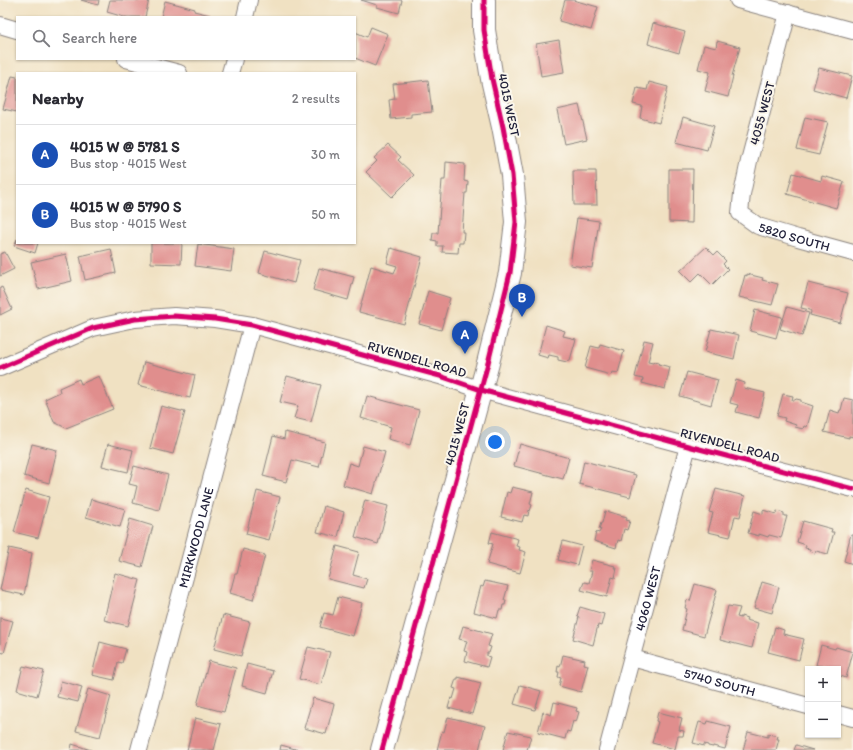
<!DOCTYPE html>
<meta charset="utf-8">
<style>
:root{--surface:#fff;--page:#f7f7f7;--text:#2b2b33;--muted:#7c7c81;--line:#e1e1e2;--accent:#d1495b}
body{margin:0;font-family:Itim,sans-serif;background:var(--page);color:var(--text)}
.controls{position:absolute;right:12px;bottom:12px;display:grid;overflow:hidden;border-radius:0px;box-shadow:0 1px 3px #0004}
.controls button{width:36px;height:36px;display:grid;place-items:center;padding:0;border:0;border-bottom:1px solid var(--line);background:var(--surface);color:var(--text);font:20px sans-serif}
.you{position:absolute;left:495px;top:442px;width:14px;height:14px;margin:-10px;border:3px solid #fff;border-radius:50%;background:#1a73e8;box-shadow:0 0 0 6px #1a73e833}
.badge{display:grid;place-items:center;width:26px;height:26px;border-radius:50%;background:var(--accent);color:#fff;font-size:13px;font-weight:700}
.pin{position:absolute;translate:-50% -33px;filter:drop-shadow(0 1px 2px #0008)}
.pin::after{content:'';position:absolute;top:21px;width:14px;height:12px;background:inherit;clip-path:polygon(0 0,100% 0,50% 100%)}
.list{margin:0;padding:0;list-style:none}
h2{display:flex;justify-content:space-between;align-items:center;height:52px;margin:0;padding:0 16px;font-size:17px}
h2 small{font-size:13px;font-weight:400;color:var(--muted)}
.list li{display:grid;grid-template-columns:26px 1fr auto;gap:12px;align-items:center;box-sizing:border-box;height:60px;padding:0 16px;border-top:1px solid var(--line)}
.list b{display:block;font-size:15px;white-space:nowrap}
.list p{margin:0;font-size:13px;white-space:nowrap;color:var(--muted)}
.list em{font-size:13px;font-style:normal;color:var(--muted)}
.icon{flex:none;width:22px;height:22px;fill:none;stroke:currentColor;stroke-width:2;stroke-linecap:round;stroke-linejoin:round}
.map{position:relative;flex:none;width:853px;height:750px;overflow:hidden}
.search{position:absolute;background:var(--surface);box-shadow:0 1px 3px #0004;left:16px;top:16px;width:340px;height:44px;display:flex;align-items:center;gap:10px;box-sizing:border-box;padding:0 14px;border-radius:0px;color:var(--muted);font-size:15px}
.panel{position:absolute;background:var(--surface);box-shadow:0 1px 3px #0004;left:16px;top:72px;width:340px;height:172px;border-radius:0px}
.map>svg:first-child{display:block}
.building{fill:#e08e8d}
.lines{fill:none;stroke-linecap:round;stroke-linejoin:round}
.street-casing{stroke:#89827e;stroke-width:18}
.secondary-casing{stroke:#89827e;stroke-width:24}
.street{stroke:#fff;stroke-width:16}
.secondary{stroke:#fff;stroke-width:22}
.cycleway-casing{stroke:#fbf7ec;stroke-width:8}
.cycleway{stroke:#d6006c;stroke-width:5}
.labels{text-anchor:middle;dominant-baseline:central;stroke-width:4;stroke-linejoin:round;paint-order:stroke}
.street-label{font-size:13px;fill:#22223b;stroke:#fbf7ec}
</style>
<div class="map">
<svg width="853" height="750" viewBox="0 0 853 750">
<rect width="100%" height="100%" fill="#fbf7ec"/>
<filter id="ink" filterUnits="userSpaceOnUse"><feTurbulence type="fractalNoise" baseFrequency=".025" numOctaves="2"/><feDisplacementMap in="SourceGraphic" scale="8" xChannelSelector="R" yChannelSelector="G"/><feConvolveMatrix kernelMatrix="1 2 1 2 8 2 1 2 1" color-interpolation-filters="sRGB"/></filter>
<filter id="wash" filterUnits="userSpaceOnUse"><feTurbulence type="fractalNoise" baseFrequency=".012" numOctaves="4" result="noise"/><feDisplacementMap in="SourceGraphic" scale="16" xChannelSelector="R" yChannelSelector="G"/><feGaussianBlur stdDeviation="0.9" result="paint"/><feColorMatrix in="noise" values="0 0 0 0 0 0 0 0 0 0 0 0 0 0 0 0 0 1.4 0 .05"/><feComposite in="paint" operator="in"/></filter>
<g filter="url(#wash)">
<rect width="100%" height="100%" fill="#f0e1c2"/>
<g id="blocks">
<!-- building -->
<g class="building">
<path d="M81,0H99L98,5Z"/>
<path d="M110,0H149L145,17H124L107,12Z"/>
<path d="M361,0H402L399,13L377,7V5Z"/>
<path d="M565,0H573L598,7L591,30L559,21Z"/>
<path d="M165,1L195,9L194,11L210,15L209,17H161Z"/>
<path d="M653,23L685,32L679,53L648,44Z"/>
<path d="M371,27L388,34L375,66L355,58V32L367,37Z"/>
<path d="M559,40L564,72L541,76L536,44Z"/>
<path d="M717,41L740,47L732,76H733L728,97L705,91L710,72L698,69L704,45L716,48Z"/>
<path d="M819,68L852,76L846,98L813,89Z"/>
<path d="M12,76L17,77V112L3,109Z"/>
<path d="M428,80L432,112L411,114V117L391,119L389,100L395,99L393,84Z"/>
<path d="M649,82L668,87L659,123L640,118L642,106L633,104L637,88L647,90Z"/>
<path d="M579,105L587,139L564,144L557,110Z"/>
<path d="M683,117L714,126L707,150L676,142Z"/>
<path d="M805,117L828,122L819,155L797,150Z"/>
<path d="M388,145L401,157L398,160L414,175L392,197L366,172L377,161L374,158Z"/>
<path d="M446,162L465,164L464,181L468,182L467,193H465L462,232H464L463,243H459L458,253L442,252L443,246H437V241L432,240L433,233H438L442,180H445Z"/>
<path d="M669,169H693L692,223L669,222Z"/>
<path d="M573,171H596L597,205H574Z"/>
<path d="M793,173L821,181L822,176L844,182L836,208L787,194Z"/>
<path d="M577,218L599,221L592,268L570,265Z"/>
<path d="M17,239V243H38L35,253L14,246Z"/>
<path d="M151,243H182L181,264L151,263Z"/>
<path d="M198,244L234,249L231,271L195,266Z"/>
<path d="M706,247L714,255L717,252L726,261L723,264L728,269L712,285L700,273L691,282L680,271Z"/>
<path d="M391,248L422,257L404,324L359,312L371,266L394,273L397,266L387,263Z"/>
<path d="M111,249L116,273L85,280L80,256Z"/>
<path d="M265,251L300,260L294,283L259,273Z"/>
<path d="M5,252L14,269L0,276V254Z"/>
<path d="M66,254L72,281L38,289L31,262Z"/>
<path d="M319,268L354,277L348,300L313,290Z"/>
<path d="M747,274L763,278L762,280L778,284L772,305L739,297L745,275L747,276Z"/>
<path d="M808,283L848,293L840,323L810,315L811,312L810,310L801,308Z"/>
<path d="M2,287L12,309L0,315V288Z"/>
<path d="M428,291L450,298L441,330L419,324Z"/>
<path d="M787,307L809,313L802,336L780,329Z"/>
<path d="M755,310L782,317L776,338L750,331Z"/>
<path d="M546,325L565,331L563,336L576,339L570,360H568L567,362L558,360V357L549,355L548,358L538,355Z"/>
<path d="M711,329L739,335L734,359L705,352Z"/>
<path d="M644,340L653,342L648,362L653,363L654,362L659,363L658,364L670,367L665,389L642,383L643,379L635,377Z"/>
<path d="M600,344L624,351L618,373L612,372L611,375L585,368L591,346L599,348Z"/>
<path d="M144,362L195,375L190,398L138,385Z"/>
<path d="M687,372L718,380L711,405L680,396Z"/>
<path d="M99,376L113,409L66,428L54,422L45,399L60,392L59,388L79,379L81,384Z"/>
<path d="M287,376L321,385L311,422L294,418L298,406L280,402Z"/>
<path d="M736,380L745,383L744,388L765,393L759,418L736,412L738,405L730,403Z"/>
<path d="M783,394L793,396L792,400H795L796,399L801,400V402L813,406L807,427L804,426L803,429L795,427L796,425L784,421L785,418L777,416Z"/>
<path d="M367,396L419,410L410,445L388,439L391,427L361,418Z"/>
<path d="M844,398L853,400V437L849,436V438L824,432L830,410L839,413L840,410H841Z"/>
<path d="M161,406L185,412L173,454L150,448Z"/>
<path d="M285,432L325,442L319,467L292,460L286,482L263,476L273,436L284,439Z"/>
<path d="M32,444L57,450L49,483L24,476Z"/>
<path d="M108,444L133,450L128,472L102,466Z"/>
<path d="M520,444L569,458L563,479L514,466Z"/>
<path d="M363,446L385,452L373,494L343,485L349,463L358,466Z"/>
<path d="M584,461L636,475L630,497L579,484Z"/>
<path d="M134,466L168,475L159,510L133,503L137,486L129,484Z"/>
<path d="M512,487L533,492L530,504L532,505L530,511L529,510L528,516L524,515L522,522L501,517L507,492L510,493Z"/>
<path d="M716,489L745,496L740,517L735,516L730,537L708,532L713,513L709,512Z"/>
<path d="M26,490L49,497L38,538L14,532Z"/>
<path d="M257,491L280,497L269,540L246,534Z"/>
<path d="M91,499L125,509L120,527L86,517Z"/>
<path d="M365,500L388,506L378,544L355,537Z"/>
<path d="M324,506L344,512L338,537L317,532Z"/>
<path d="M763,510L776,514L777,511L784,513V516H787L781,538L769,535L768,537L759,534V536L748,533L754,511L763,514Z"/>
<path d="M605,511L627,517L626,520L630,521L627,530L624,529L621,541L618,540L616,548L594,541L596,532L599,533L601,529H599L601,523H602Z"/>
<path d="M130,519L153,526L142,567L119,561Z"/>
<path d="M803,521L832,529L831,532H834L828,554L816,551L815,553L810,551V549L805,548L806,545L797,542Z"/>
<path d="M492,532L518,539L516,546L520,547L519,550L526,552L520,573L487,564L493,544L489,543Z"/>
<path d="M851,534H853V564L844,561Z"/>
<path d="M563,541L582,546L577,565L558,560Z"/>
<path d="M337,546L359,552L353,575L367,579L364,588L328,579Z"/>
<path d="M9,548L32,553L24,595L0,590Z"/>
<path d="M243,549L265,555L253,600L230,593L235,574H237Z"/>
<path d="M592,560L615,566L614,568H617L615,578L612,577L607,597L581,590L584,582L589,583L592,571H589Z"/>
<path d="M115,573L140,580L128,626L104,620Z"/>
<path d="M485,581L508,586L504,600H506L505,605H503L502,610H499L497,618L474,612L481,586L483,587Z"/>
<path d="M762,582L779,587L772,613L754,608Z"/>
<path d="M695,584L717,590L704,636L682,630L687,609L685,608L687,600L690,601Z"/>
<path d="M338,597L362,603L353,636L320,627L324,613L333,615Z"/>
<path d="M728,606L740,608L737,617L741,618V616L747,618L746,620L758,623L752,648L720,640Z"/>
<path d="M580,607L604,614L601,626L598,625L593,645L573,639L579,617L577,616Z"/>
<path d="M223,615L250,622L241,656L214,649Z"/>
<path d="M0,618L13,621L4,653L0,652Z"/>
<path d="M463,626L492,634L488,646L491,647L489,653H487V656L490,657L487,667L465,661L467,652L464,651L467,641L459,639Z"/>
<path d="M775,627L784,630L783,634L804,639L799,660L768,652Z"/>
<path d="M100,642L126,649L122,663L118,662L114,680L92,675Z"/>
<path d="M821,645L835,649L836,647L853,652L846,678L838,675V669H826L827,667L816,665Z"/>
<path d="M308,647L330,652L321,685L299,679Z"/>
<path d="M563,655L585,660L584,664L588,665L581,692L559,686L561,678L558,677L559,672H557L558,666L560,667Z"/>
<path d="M209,661L236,668L224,712L197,705Z"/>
<path d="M247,664L273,671L267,693L242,686Z"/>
<path d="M23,666L44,671L37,696L17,690Z"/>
<path d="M458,677L481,683L472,714L448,708L451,698L453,699L456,689L453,688L456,679H458Z"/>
<path d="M61,681L82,687L78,702L57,697Z"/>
<path d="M520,685L541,691L535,710L514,704Z"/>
<path d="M88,689L111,696L100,737L76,731Z"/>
<path d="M313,698L334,704L326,734L304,728Z"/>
<path d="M554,702L577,708L576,711L579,712L576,722L573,721L570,732L567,731L565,739L538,732L543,712L551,715Z"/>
<path d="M658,712L682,718L679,730L684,731L683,736H678L675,749L652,743L658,722L656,721Z"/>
<path d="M448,717L485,726L479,750H437L442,731L444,732Z"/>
<path d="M195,718L221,724L214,750H187Z"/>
<path d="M708,721L731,727L725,749L713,746V747L708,746V745L704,744V746L693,743L699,722L707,724Z"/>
<path d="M508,731L531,736L527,750H503Z"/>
<path d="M748,732L768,737V734L778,736L777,739H779L776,750H743Z"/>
<path d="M72,744L91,750H71Z"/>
<path d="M281,745L299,750H280Z"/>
<path d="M796,745L813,750H794Z"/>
</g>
</g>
</g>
<g filter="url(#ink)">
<use href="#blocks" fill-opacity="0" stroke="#89827e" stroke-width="1"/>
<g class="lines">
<!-- street casing -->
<g class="street-casing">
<g id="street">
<path d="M738,0L853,31"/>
<path id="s1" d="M788,13L749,161L742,194L740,213L758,226L798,238L853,253"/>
<path d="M245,17L249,0"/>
<path d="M0,25L17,30"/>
<path d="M126,59L179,73"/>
<path d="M230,73L234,59"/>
<path d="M0,368L93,328L135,319L174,316L215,319L252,325L440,376L481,390L688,446L853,489"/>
<path id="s2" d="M632,658L808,706"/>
<path d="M838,714L853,718"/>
<path id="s3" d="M139,750L252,325"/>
<path id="s4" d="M607,750L688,446"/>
</g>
</g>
<!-- secondary casing -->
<g class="secondary-casing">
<path id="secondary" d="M382,750L488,363L510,273L516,222L512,175L503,127L492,79L484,30V0"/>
</g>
<!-- street -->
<use href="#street" class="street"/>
<!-- secondary -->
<use href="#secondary" class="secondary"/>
<!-- cycleway casing -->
<g class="cycleway-casing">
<g id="cycleway">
<path d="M0,368L93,328L135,319L174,316L215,319L252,325L440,376L481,390L688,446L853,489"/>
<path d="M382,750L488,363L510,273L516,222L512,175L503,127L492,79L484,30V0"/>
</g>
</g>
<!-- cycleway -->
<use href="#cycleway" class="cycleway"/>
</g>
</g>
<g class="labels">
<!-- street labels -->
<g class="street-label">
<text transform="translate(509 105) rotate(78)">4015 WEST</text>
<text transform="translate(762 113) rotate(-75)">4055 WEST</text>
<text stroke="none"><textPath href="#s1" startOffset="266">5820 SOUTH</textPath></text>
<text transform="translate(417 359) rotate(16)">RIVENDELL ROAD</text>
<text transform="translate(457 434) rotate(-75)">4015 WEST</text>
<text transform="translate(730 445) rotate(15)">RIVENDELL ROAD</text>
<text stroke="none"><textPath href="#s3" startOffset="220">MIRKWOOD LANE</textPath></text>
<text stroke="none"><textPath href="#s4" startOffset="157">4060 WEST</textPath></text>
<text stroke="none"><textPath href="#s2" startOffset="91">5740 SOUTH</textPath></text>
</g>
</g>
</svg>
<div class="controls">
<button>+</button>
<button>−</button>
</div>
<div class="you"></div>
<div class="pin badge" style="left:465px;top:354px;background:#1a4fb4">A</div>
<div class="pin badge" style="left:522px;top:317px;background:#1a4fb4">B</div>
<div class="search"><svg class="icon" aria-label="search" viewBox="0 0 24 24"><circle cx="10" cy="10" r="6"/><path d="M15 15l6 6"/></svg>Search here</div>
<section class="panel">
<h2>Nearby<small>2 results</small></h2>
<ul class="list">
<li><span class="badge" style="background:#1a4fb4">A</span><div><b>4015 W @ 5781 S</b><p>Bus stop · 4015 West</p></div><em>30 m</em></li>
<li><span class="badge" style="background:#1a4fb4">B</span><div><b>4015 W @ 5790 S</b><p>Bus stop · 4015 West</p></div><em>50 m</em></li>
</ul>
</section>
</div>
